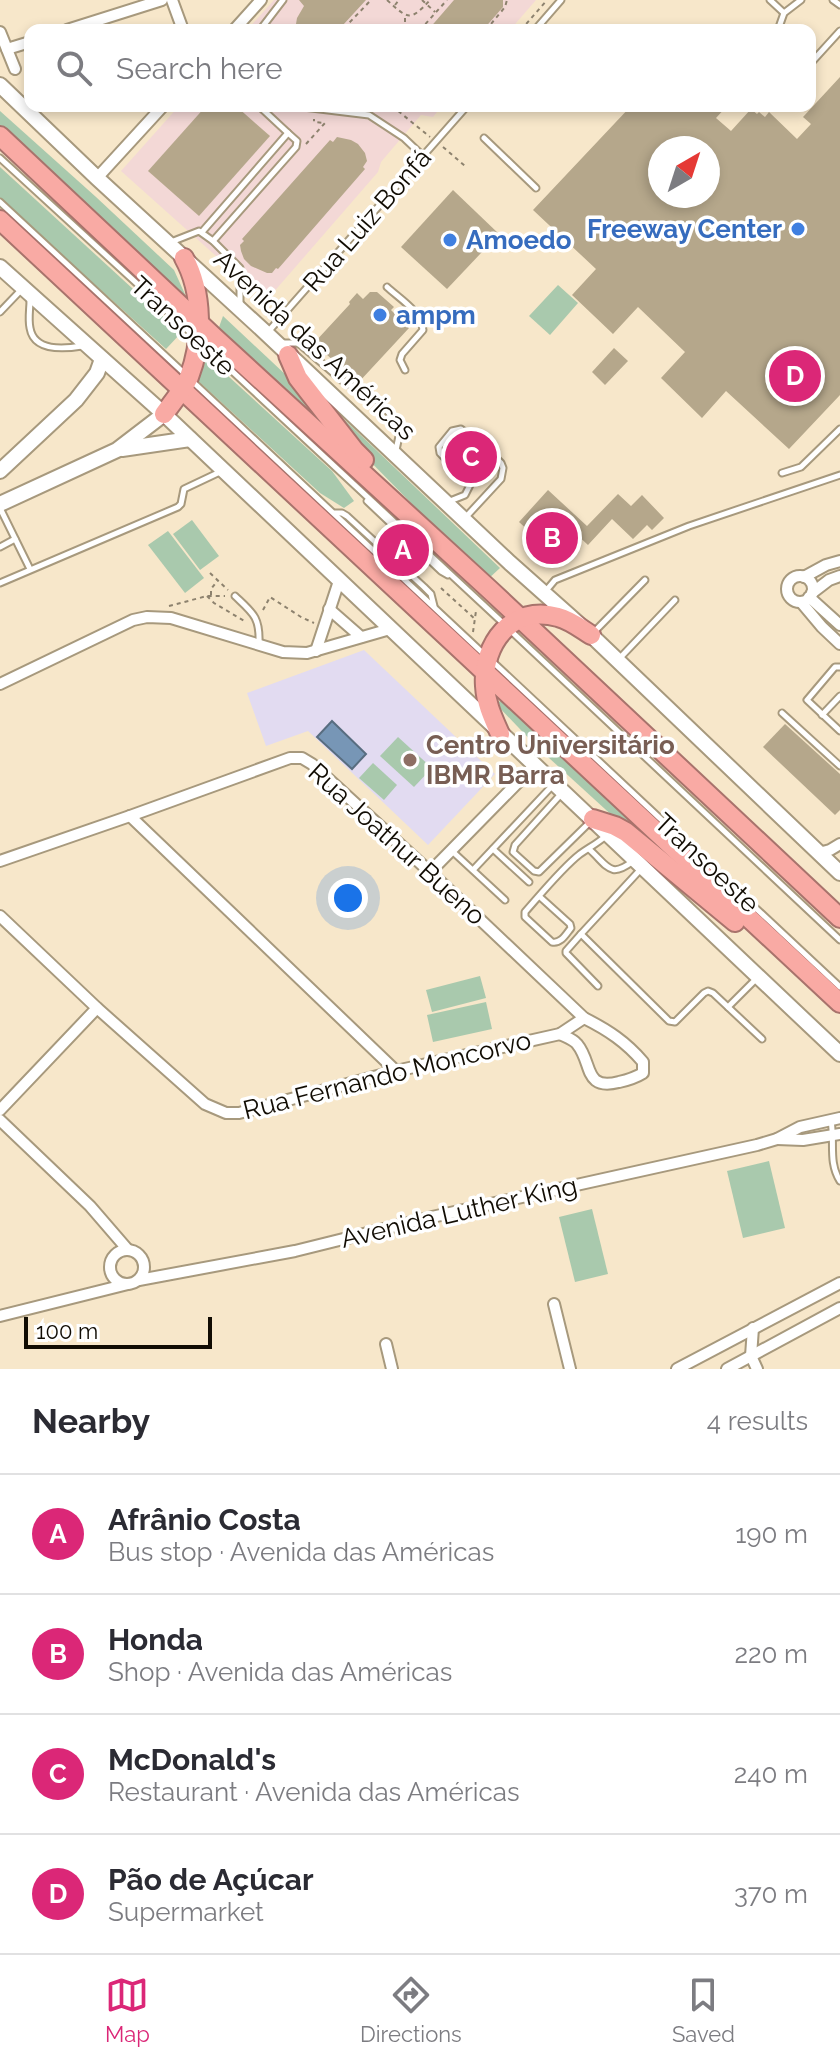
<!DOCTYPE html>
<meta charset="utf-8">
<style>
:root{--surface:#fff;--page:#f7f7f7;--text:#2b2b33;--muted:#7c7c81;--line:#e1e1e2;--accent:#db2777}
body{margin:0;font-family:Raleway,sans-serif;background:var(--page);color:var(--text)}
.compass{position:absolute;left:648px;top:136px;width:72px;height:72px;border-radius:50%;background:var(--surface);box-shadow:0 4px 12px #0003;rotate:39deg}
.scale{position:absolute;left:24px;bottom:20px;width:188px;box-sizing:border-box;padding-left:8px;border:4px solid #110c03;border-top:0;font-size:22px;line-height:28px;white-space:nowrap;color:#110c03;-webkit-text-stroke:6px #fff;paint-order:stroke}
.you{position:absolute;left:348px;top:898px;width:28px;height:28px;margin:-20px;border:6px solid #fff;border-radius:50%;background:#1a73e8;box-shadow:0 0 0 12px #1a73e833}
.badge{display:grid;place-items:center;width:52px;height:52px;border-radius:50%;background:var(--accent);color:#fff;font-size:26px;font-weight:700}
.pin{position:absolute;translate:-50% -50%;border:4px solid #fff;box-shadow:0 2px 8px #0006}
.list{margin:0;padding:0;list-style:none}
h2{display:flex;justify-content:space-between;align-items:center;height:104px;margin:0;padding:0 32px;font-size:34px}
h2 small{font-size:26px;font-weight:400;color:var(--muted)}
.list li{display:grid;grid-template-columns:52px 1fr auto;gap:24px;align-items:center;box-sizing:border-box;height:120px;padding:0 32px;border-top:2px solid var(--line)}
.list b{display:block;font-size:30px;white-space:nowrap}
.list p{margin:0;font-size:26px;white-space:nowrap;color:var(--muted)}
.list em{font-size:26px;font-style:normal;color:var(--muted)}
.icon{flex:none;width:44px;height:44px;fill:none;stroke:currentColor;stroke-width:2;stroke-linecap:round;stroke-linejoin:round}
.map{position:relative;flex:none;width:840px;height:1369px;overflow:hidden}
.search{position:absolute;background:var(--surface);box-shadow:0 4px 12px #0003;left:24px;right:24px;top:24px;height:88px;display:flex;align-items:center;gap:20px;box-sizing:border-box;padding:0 28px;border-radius:16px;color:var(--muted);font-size:30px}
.sheet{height:584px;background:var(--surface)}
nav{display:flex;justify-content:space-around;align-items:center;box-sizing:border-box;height:112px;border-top:2px solid var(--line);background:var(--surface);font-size:22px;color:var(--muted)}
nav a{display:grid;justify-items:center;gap:4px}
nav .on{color:var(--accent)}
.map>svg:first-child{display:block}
.commercial{fill:#f3d8d6}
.education{fill:#e2dbf1}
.green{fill:#a9c9ad}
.water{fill:#7796b6;stroke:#586d80;stroke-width:2}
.building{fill:#b5a78b;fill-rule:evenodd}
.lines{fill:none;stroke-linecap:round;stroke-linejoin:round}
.lane-casing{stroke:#a7997d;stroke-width:9}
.street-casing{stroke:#a7997d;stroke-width:14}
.secondary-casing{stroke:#a7997d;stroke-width:18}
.highway-casing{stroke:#a8736c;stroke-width:22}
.path{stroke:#8d826e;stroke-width:2;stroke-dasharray:4 4;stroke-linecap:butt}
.lane{stroke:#fff;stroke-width:5}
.street{stroke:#fff;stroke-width:10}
.secondary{stroke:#fff;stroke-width:14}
.highway{stroke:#f9aaa4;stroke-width:18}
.shop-dot{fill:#3f7fe0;stroke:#fff;stroke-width:3}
.education-dot{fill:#8d6e63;stroke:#fff;stroke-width:3}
.labels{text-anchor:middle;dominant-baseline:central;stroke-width:7;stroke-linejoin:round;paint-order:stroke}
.street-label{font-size:26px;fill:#110c03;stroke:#fff}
.shop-label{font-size:26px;font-weight:bold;fill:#366cbe;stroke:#fff;text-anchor:start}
.education-label{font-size:26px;font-weight:bold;fill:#785e54;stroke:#fff;text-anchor:start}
</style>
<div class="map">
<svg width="840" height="1369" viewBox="0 0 840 1369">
<rect width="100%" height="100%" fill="#f7e7ca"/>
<!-- commercial -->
<g class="commercial">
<path d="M274,0H536L510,30H247Z"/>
<path d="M179,106H442L433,117L421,115L381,162L378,172L272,294L263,298L121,171Z"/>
</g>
<!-- education -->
<path class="education" d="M364,650L495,774L428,845L308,731L266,746L247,693Z"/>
<!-- green -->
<g class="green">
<path d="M0,111L96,197L174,270L189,303L0,129Z"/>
<path d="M0,167L181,333L166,349L0,199Z"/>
<path d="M558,285L578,303L550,335L529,316Z"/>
<path d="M223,316L303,391L329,434L218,330Z"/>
<path d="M200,360L216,365L332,471L354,501L344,508L320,493L196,379Z"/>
<path d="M328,404L500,568L487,580L353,444Z"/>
<path d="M192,520L219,556L200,570L173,534Z"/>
<path d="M168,531L204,578L185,593L148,545Z"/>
<path d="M501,701L706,891L628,830L537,747L495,703Z"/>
<path d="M398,737L432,768L414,787L380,756Z"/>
<path d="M373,763L397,785L384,800L359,778Z"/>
<path d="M480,976L486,998L432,1012L426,990Z"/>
<path d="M486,1002L492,1029L433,1042L427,1015Z"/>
<path d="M769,1161L785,1228L743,1238L727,1171Z"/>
<path d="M592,1209L608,1274L575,1282L559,1217Z"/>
</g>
<!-- water -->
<path class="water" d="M332,721L366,754L352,769L317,737Z"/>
<!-- building -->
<g class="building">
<path d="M299,0H366L343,25L345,30H295L297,18L304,6Z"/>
<path d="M454,0H503V7L483,30H428Z"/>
<path d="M840,77V395L789,449L726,391L702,418L661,378L685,352L638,307L613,334L572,295L596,269L533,210L631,106H727L716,118L731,131L751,109L757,114L759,112L765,117L769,112L797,139L811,124L803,117ZM660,148H708V196H660Z"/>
<path d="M206,106H236L270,136L199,216L148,171Z"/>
<path d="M337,137L351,140L358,144L365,153L367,161L363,167L365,169L278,269L276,268L272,273H267L251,266L244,259L241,251L240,245L244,241L242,239L330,140L333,142Z"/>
<path d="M453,190L499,234L447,289L401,247Z"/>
<path d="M370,292H377L394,307L391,310L409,328L358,383L314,343L350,304L349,302L357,293L363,299Z"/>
<path d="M614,348L628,361L605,385L592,372Z"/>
<path d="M461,436L494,464L478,481L446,452Z"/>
<path d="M548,490L587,526L618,494L631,506L642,495L664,518L652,530L647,525L633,539L612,519L588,545L574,532L554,554L519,522Z"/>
<path d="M785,724L840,774V810L835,815L763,747Z"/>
</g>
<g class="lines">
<!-- lane casing -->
<g class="lane-casing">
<g id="lane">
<path d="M770,0L784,13"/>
<path d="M833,0L840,5"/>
<path d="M260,30L283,0"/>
<path d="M535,30L561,0"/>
<path d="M778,30L784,13L801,0"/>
<path d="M810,64L840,31"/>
<path d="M259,106L288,133"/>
<path d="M295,106L369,115L404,138L423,156"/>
<path d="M484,138L536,188"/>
<path d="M0,158L193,335"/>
<path d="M0,202L185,374"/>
<path d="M202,232L288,133L297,141L296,147L213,241"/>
<path d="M171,242L199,231L213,241L240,268V305"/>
<path d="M387,287C400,299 421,311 423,330L402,354L400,360L405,370"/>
<path d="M30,300C30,309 28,319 30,328C34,352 64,349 82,346"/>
<path d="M0,312L22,289"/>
<path d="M267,333L467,106"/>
<path d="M282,343H297L302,346L344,382L377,399L401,427L396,450"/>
<path d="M204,345L504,624"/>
<path d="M192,381L486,656"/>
<path d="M782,473L801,467L840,429"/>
<path d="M367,501L441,571L448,575"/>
<path d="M450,501L465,495L470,485L440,453L439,447L452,431L461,429L490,452L501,463L503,468L501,479L465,518"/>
<path d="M0,508L30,569"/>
<path d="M335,513H342L347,516L424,587L431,594L434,606"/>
<path d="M0,547L15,539"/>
<path d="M0,583L178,507L181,504L184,489L222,471"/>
<path d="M544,593L555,580L689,526L840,475"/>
<path d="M235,596C253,613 260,617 259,643"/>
<path d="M511,631L840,940"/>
<path d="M594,632L645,580"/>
<path d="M618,660L675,600"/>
<path d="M493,662L840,987"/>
<path d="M840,667H835L807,700L840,731"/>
<path d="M782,713L840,766"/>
<path d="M822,715L840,696"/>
<path d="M562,793L515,845L513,852L534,871L539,872L590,822"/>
<path d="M493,849L529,882"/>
<path d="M589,849C608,866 610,879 633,861"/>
<path d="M452,851L505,900"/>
<path d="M473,870L552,786"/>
<path d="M640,870L581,934L669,1021L675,1022L704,993L708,991L713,993L762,1039"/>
<path d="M539,896L570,924L571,928C566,934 561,944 552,942L525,917V912C540,895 563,867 580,854C590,847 598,843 607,835"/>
<path d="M581,934L566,951V953L598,986"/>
<path d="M728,1007L758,977"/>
<path d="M831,1121C835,1142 828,1162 840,1181"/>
</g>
</g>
<!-- street casing -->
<g class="street-casing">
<g id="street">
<path d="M172,0L183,30"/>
<path d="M67,30L162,0"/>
<path d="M234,30L261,0"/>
<path d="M0,32L15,69"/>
<path d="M7,49L30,42"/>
<path d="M97,178L163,106"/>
<circle cx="800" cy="589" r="13"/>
<path d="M804,577L826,565L840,561"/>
<path d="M812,593L829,580L840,576"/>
<path d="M809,597L840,625"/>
<path d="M801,602L822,627L840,644"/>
<path d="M329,609L361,637"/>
<path d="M316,651L339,581"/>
<path d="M0,684L133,620L147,617L171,618L283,652L307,653L390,629"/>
<path d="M130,816L396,1071"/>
<path d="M819,853L830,850L840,844"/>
<path d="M0,861L130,816L290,758H302L312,764L430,872L584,1018C608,1030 626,1042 643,1062V1073C635,1078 628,1080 619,1082C583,1091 593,1063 577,1044C573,1039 566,1037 560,1034"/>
<path d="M430,872L534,766"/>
<path d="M0,916L97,1008L205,1104L226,1113H239L396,1071L560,1034L584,1018"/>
<path d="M0,1110L97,1008"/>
<path d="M0,1120L90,1206L128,1250"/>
<path d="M777,1139L803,1140L840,1134"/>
<circle cx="127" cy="1267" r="17"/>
<path d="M139,1280L295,1251L432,1217L757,1145L777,1139L800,1127L840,1118"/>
<path d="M554,1304L570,1369"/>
<path d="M0,1316L128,1284"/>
<path d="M753,1328L751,1356L757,1369"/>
<path d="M386,1344L392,1369"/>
<path d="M677,1369L840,1283"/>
<path d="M727,1369L840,1308"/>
</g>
</g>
<!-- secondary casing -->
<g class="secondary-casing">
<g id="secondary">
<path d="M0,85L97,178L267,334L510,563L591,635L840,873"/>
<path d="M0,267L164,414L840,1054"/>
<path d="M122,449L190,439"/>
<path d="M0,471L76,400L97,373L102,359"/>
<path d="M0,504L117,450L164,414"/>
</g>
</g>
<!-- highway casing -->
<g class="highway-casing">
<g id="highway">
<path d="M0,136L214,337L489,589L840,918"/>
<path d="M0,220L840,1003"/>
<path d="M288,355L298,378L354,450L364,460"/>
<path d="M164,414C172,403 183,390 189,377C203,341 203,292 184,258"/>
<path d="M500,734C493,718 486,704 485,686C482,644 512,604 558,617C570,620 580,628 591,635"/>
<path d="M593,819L615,826L626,832L735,922"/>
</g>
</g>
<!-- path -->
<g class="path">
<path d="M387,0C408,19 410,22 430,0"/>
<path d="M422,0L435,12"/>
<path d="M395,5L399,0"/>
<path d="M349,30V23L371,0"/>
<path d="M405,30V15"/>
<path d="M420,30L447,0"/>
<path d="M486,30L505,7L507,0"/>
<path d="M521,30L547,0"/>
<path d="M392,106L430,137"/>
<path d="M306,144L325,123L314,122V119"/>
<path d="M443,147L465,166"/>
<path d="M210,573L228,590"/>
<path d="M441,588L475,619"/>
<path d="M211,595V589L218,580"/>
<path d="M207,596L214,603L246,622"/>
<path d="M169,606L207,596H225"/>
<path d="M263,610L270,597L301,617L314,623"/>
<path d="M473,632L476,611"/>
</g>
<!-- lane -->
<use href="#lane" class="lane"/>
<!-- street -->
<use href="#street" class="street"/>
<!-- secondary -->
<use href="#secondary" class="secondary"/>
<!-- highway -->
<use href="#highway" class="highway"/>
</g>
<!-- markers -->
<g class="shop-dot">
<circle cx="798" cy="229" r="8"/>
<circle cx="450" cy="240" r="8"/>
<circle cx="380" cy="315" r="8"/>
</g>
<circle class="education-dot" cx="410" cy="760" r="8"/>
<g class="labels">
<!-- street labels -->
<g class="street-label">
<text transform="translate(367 220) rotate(-49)">Rua Luiz Bonfá</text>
<text transform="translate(183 326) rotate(43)">Transoeste</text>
<text transform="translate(315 345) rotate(43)">Avenida das Américas</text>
<text transform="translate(397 844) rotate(42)">Rua Joathur Bueno</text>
<text transform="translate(707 863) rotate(43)">Transoeste</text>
<text transform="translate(387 1075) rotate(-14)">Rua Fernando Moncorvo</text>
<text transform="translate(459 1212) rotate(-13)">Avenida Luther King</text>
</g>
<!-- shop labels -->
<g class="shop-label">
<text x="782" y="229" text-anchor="end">Freeway Center</text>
<text x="466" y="240">Amoedo</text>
<text x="396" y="315">ampm</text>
</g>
<!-- education labels -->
<g class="education-label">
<text x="426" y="745">Centro Universitário<tspan x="426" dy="30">IBMR Barra</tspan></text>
</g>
</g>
</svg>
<svg class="compass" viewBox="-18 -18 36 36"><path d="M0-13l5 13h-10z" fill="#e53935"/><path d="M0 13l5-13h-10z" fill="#7c7c81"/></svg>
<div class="scale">100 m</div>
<div class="you"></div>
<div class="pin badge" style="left:403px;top:550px">A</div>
<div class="pin badge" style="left:552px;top:538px">B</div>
<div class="pin badge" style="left:471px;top:457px">C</div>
<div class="pin badge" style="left:795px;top:376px">D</div>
<div class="search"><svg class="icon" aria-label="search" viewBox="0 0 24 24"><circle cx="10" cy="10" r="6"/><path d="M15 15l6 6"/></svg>Search here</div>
</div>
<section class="sheet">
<h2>Nearby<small>4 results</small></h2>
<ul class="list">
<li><span class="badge">A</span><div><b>Afrânio Costa</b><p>Bus stop · Avenida das Américas</p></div><em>190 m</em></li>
<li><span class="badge">B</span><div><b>Honda</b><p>Shop · Avenida das Américas</p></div><em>220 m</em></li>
<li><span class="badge">C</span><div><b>McDonald's</b><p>Restaurant · Avenida das Américas</p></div><em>240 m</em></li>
<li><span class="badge">D</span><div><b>Pão de Açúcar</b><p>Supermarket</p></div><em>370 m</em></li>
</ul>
</section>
<nav>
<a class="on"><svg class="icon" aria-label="map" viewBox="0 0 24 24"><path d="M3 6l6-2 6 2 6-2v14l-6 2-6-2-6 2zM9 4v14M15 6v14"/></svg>Map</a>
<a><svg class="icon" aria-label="directions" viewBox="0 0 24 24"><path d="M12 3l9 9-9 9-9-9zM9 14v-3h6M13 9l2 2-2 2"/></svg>Directions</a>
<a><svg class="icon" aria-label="saved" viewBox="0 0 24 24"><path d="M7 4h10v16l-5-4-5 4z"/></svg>Saved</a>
</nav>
